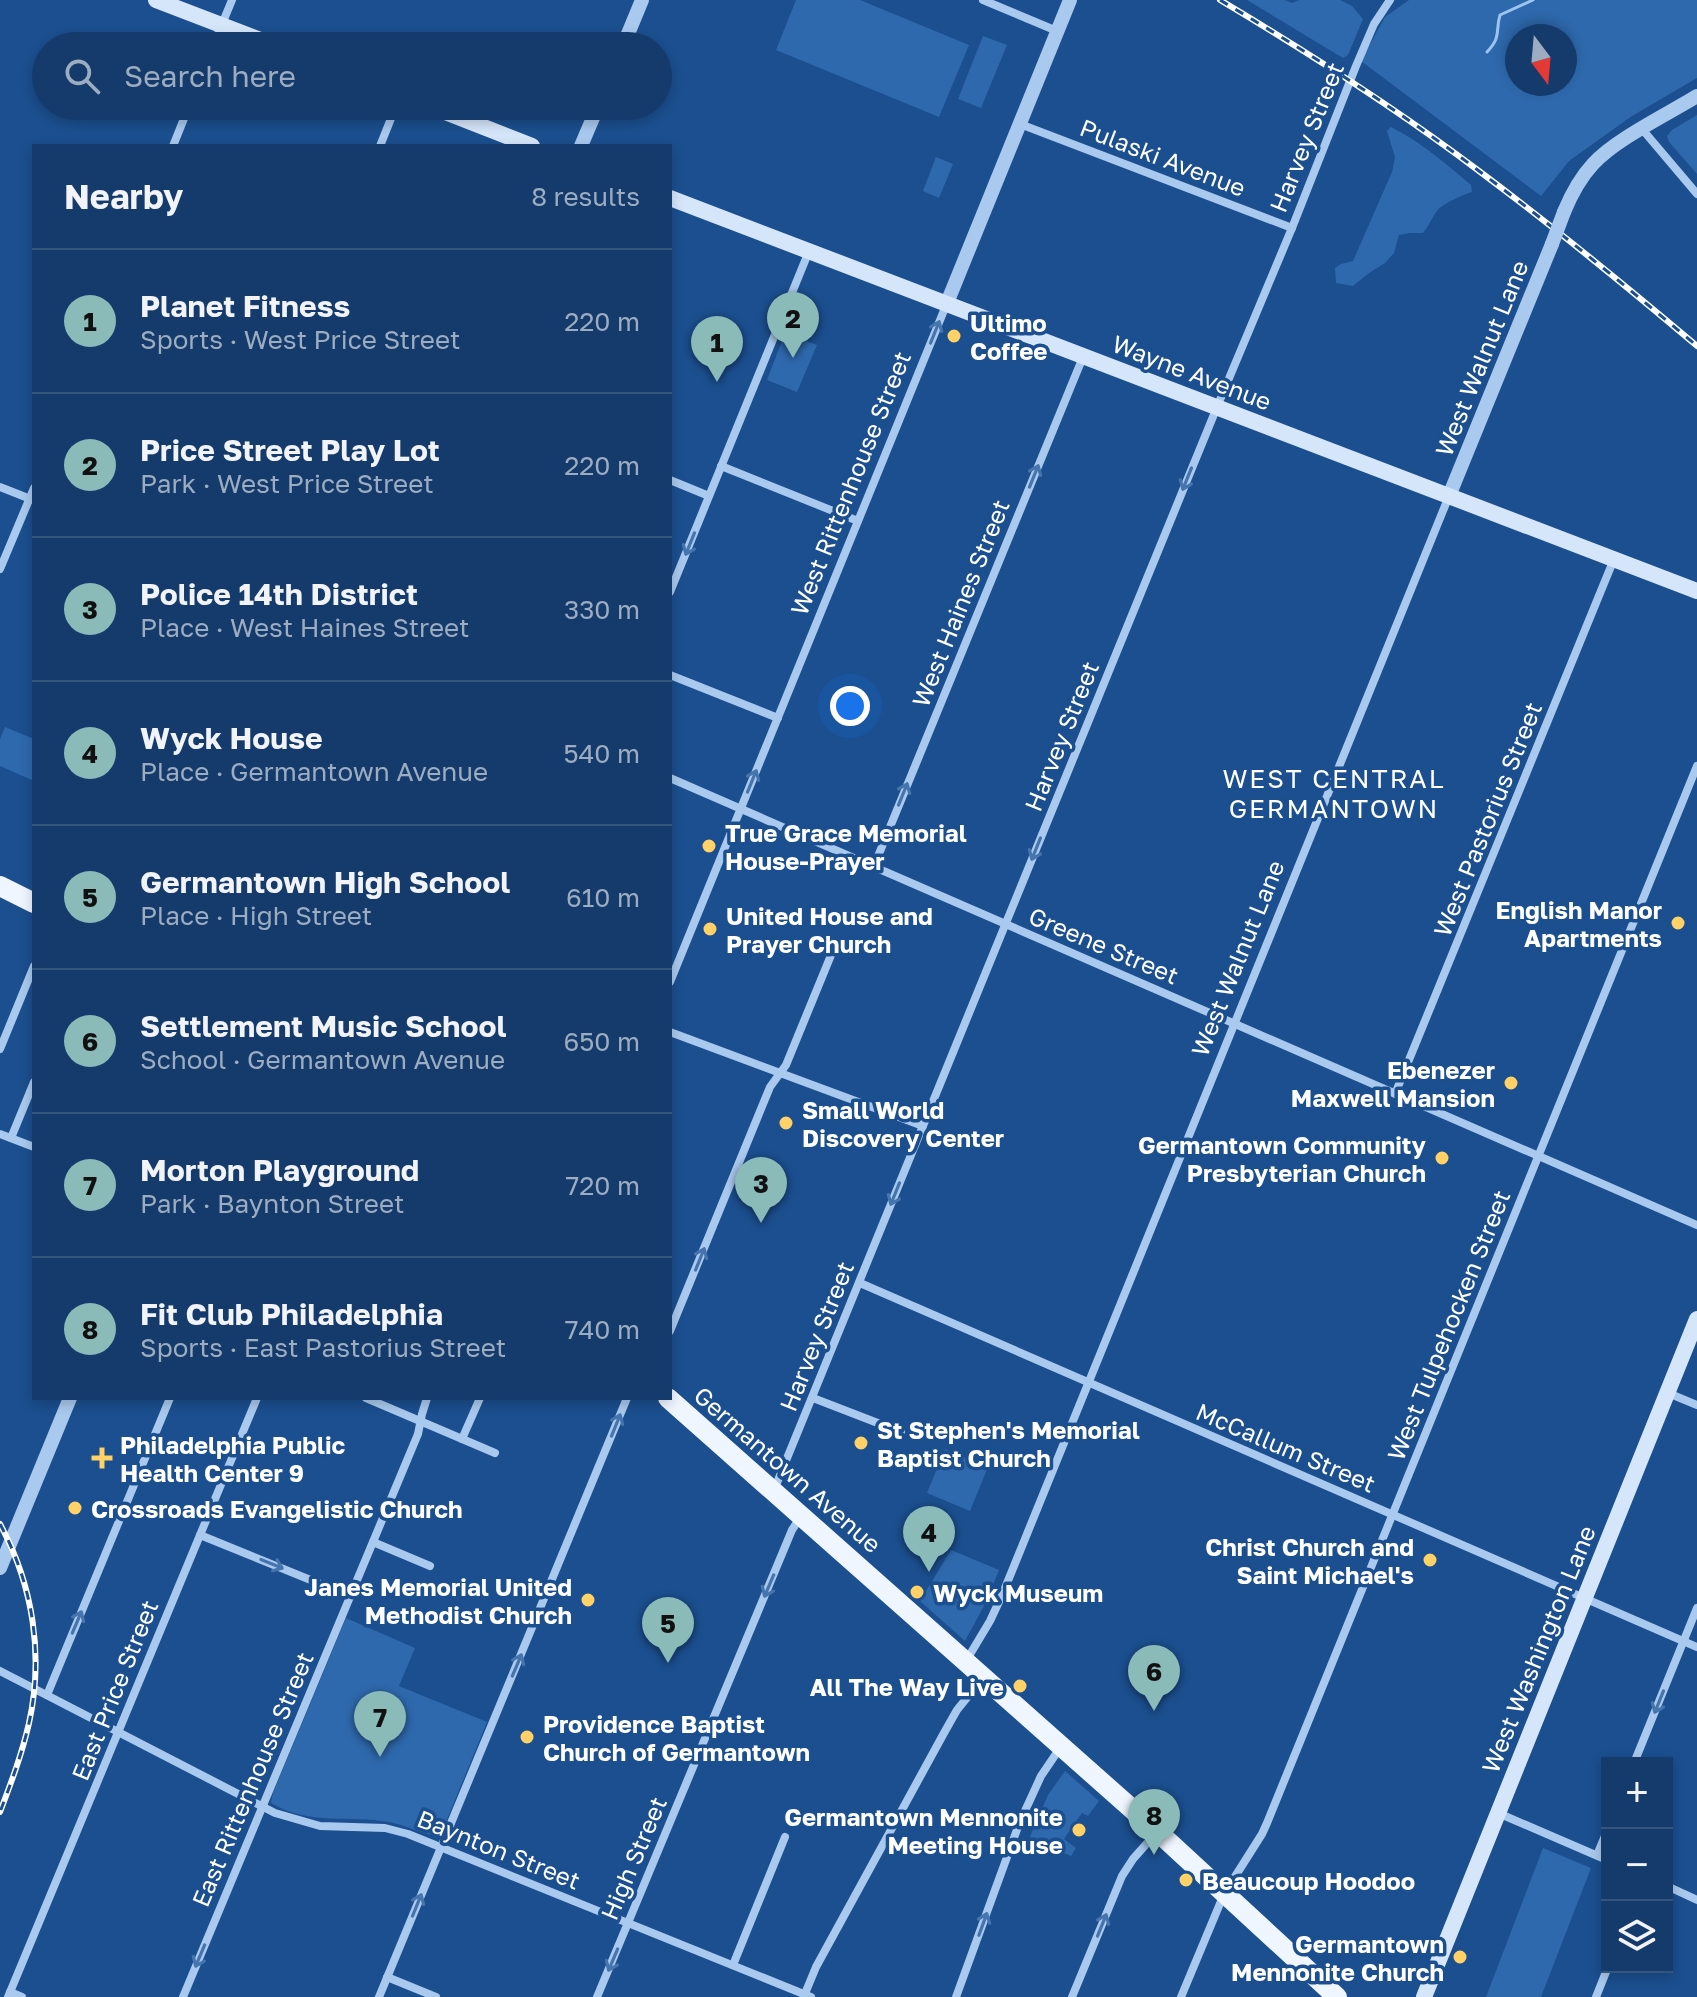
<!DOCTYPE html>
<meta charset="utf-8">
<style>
:root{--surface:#143b6b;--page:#1d4271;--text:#f1f3f6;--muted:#9dadc1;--line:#33557e;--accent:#8bbbb9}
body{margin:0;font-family:"Golos Text",sans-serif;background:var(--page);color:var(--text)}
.controls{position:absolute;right:24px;bottom:24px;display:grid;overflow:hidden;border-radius:0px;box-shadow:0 4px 12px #0003}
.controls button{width:72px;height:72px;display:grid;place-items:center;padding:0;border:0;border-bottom:2px solid var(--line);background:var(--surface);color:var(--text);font:40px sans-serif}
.compass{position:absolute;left:1505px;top:24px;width:72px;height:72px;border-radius:50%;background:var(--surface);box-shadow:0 4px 12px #0003;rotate:164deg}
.you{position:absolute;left:850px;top:706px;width:28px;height:28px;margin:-20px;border:6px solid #fff;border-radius:50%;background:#1a73e8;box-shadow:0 0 0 12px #1a73e833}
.badge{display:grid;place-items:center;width:52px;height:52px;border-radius:50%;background:var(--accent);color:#111;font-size:26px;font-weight:700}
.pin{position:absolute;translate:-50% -66px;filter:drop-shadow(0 2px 4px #0008)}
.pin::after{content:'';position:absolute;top:42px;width:28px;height:24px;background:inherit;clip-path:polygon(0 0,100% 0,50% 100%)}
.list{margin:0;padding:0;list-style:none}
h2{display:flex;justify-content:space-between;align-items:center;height:104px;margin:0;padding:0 32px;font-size:34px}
h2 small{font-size:26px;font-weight:400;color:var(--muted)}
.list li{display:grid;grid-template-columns:52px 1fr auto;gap:24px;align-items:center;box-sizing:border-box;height:144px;padding:0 32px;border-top:2px solid var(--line)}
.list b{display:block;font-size:30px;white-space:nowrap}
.list p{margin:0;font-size:26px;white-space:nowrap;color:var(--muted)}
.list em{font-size:26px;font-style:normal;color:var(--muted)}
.icon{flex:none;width:44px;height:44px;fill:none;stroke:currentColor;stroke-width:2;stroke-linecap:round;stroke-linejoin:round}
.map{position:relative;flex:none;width:1697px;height:1997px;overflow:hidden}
.search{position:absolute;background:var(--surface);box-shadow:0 4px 12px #0003;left:32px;top:32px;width:640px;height:88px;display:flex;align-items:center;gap:20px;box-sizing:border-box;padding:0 28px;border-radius:44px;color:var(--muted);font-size:30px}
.panel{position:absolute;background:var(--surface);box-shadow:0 4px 12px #0003;left:32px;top:144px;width:640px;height:1256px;border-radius:0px}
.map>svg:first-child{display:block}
.green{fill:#2e69ad;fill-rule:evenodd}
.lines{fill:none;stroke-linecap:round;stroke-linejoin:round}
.stream{stroke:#9cc4f0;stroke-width:3}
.minor{stroke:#a9c9ee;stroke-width:8}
.tertiary{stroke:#a9c9ee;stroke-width:14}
.secondary{stroke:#d6e6fa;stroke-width:16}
.primary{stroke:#f0f6ff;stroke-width:20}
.rail-casing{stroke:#fff;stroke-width:6}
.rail{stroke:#1b4f8f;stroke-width:3;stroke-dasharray:9;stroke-linecap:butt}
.tertiary-bridge{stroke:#a9c9ee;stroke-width:14}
.oneway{stroke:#4674ac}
.poi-dot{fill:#ffd166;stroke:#1b4f8f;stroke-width:3}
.labels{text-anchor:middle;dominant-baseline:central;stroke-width:7;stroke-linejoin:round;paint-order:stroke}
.street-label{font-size:24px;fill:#fff;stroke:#1b4f8f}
.poi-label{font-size:24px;font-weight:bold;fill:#fff;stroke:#1b4f8f;text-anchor:start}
.neighbourhood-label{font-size:26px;letter-spacing:2px;fill:#fff;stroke:#1b4f8f}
</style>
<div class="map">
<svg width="1697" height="1997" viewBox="0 0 1697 1997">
<rect width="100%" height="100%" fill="#1b4f8f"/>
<!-- green -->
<g class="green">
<path d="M796,0H860L969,45L939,117L776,50Z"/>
<path d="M1247,0H1285L1292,3L1299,0H1340L1352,6L1363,19L1348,55L1343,58Z"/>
<path d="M1409,0H1697V78L1632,116L1569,161L1541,196L1361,61L1385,17ZM1517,36H1565V84H1517Z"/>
<path d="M983,36L1007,45L981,108L958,99Z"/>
<path d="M1697,115V174L1669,142L1667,136L1672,130Z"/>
<path d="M1391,127C1420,141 1446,164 1471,185L1472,192C1463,195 1443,203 1437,211C1432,217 1429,226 1423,233H1410L1399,235L1394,253L1385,263L1369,273L1353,286L1336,283L1335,268L1341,264L1353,261L1392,172L1395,157L1387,131Z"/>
<path d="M936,157L953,164L939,198L923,191Z"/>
<path d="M785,333L817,345L797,392L767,380Z"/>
<path d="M5,727L34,739V781L0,766V739Z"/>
<path d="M945,1449L988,1467L970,1511L927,1493Z"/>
<path d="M951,1550L999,1570L986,1602L965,1641L920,1601Z"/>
<path d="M346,1618L415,1648L399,1686L487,1722L441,1834L438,1836C422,1834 406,1825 389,1822C348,1815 311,1826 271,1803L273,1793Z"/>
<path d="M1065,1771L1099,1801L1088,1816L1082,1813L1064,1839L1076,1848L1071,1856L1029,1839L1048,1795Z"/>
<path d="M1543,1848L1591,1868L1541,1997H1486Z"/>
</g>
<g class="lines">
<!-- stream -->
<path class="stream" d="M1487,52C1502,36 1495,32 1500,15L1533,0"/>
<!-- minor -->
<g class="minor">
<path d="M983,0L1057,31"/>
<path d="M213,46L232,0"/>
<path d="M1020,124L1292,228"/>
<path d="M1642,129L1697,194"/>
<path d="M173,146L189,106"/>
<path d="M380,146L396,106"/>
<path d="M721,466L858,521"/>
<path d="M670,480L709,496"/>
<path d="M0,487L33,500"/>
<path d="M0,569L34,488"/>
<path d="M670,592L809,251"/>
<path d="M670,675L778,718"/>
<path d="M670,778L1697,1225"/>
<path d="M874,866L1083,357"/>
<path d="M670,982L947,303"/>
<path d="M670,1032L923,1126"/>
<path d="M0,1049L34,966"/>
<path d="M1395,1094L1614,559"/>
<path d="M0,1134L34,1147"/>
<path d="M11,1138L34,1082"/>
<path d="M860,1283L1697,1647"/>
<path d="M670,1331L770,1087L786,1065L836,943"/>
<path d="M1668,1393L1697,1405"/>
<path d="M366,1398L495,1453"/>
<path d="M813,1398L901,1432"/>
<path d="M462,1439L480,1398"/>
<path d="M774,1490L1217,407L1292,228L1356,66L1374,24L1390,0"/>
<path d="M200,1535L350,1596"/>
<path d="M373,1542L430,1566"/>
<path d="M966,1661L990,1621L1003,1593L1449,496"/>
<path d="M0,1671L275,1813L320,1826L385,1828L408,1834L811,1997"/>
<path d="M47,1695L170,1398"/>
<path d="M1634,1763L1697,1608"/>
<path d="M1498,1813L1607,1860"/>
<path d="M1597,1855L1607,1831"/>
<path d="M1667,1886L1697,1900"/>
<path d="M733,1965L785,1837"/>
<path d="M387,1977L436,1997"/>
<path d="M10,1992L22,1997"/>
<path d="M804,1996L816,1967L944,1733L957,1710L983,1678"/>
<path d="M8,1997L257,1398"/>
<path d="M183,1997L418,1434L422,1414L427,1398"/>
<path d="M379,1997L627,1398"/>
<path d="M597,1997L792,1530L801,1516"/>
<path d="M956,1997L1019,1824L1041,1776L1060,1748"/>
<path d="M1072,1997L1122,1876L1133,1859L1157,1832"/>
<path d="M1181,1997L1224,1894L1262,1834L1267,1823L1697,766"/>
<path d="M1596,1997L1608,1967"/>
</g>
<!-- tertiary -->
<g class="tertiary">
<path d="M623,46L642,0"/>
<path d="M581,146L598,106"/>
<path d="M1564,212C1571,195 1580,178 1593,164C1616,139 1666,115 1697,96"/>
<path d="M947,303L1070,0"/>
<path d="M1449,496L1552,244"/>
<path d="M0,1568L70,1398"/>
</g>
<!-- secondary -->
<g class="secondary">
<path d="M156,0L276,46"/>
<path d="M430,106L532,146"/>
<path d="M670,198L1697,591"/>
<path d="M1424,1997L1697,1319"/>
</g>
<!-- primary -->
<g class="primary">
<path d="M0,886L34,903"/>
<path d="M668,1398L1158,1832L1337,1997"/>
</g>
<!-- rail casing -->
<g class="rail-casing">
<g id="rail">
<path d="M1220,0C1309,53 1397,109 1479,171C1554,227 1626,286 1697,346"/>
<path d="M0,1524C33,1585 44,1655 29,1723C22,1754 11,1783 0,1812"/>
</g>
</g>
<!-- rail -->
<use href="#rail" class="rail"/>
<!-- tertiary-bridge -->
<path class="tertiary-bridge" d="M1552,244L1564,212"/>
</g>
<!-- one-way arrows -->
<defs><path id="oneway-shaft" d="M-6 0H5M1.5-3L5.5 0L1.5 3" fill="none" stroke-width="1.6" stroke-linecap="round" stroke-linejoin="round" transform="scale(2)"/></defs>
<g class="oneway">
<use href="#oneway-shaft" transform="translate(935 332) rotate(-68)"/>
<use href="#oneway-shaft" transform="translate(1034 476) rotate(-68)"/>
<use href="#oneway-shaft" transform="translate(1187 479) rotate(112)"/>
<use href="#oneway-shaft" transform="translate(690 544) rotate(112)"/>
<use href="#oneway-shaft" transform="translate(752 781) rotate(-68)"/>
<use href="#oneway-shaft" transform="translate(903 794) rotate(-68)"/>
<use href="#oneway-shaft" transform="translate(1036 849) rotate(112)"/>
<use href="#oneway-shaft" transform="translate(895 1194) rotate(112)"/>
<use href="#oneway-shaft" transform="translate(700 1259) rotate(-68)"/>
<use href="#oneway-shaft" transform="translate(616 1425) rotate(-68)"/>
<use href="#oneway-shaft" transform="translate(272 1564) rotate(22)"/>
<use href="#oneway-shaft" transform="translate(769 1586) rotate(113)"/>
<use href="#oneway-shaft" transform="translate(77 1622) rotate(-67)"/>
<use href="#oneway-shaft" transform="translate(517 1665) rotate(-67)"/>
<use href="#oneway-shaft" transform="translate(1659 1702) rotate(112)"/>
<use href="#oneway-shaft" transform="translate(417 1905) rotate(-68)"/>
<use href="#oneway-shaft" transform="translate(983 1924) rotate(-70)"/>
<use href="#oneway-shaft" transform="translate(1102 1925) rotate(-68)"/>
<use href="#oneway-shaft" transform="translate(200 1956) rotate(113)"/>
<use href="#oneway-shaft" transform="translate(613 1960) rotate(113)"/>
</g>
<!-- markers -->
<g class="poi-dot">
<circle cx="954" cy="336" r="8"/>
<circle cx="709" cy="846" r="8"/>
<circle cx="1678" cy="923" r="8"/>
<circle cx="710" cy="929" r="8"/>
<circle cx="1511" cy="1083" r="8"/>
<circle cx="786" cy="1123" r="8"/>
<circle cx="1442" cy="1158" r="8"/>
<circle cx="861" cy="1443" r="8"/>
<path d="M98 1446h8v8h8v8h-8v8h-8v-8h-8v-8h8z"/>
<circle cx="75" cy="1508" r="8"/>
<circle cx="1430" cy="1560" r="8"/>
<circle cx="917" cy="1592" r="8"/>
<circle cx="588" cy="1600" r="8"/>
<circle cx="1020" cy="1686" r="8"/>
<circle cx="527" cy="1737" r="8"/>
<circle cx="1079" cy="1830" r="8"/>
<circle cx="1186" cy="1880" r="8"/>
<circle cx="1460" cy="1957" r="8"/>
</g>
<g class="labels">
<!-- street labels -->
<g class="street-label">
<text transform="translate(1306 137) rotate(-68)">Harvey Street</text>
<text transform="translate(1163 157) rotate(21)">Pulaski Avenue</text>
<text transform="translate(1481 358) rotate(-68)">West Walnut Lane</text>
<text transform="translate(1192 372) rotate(21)">Wayne Avenue</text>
<text transform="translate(850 483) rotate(-68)">West Rittenhouse Street</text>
<text transform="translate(960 603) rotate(-68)">West Haines Street</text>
<text transform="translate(1061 736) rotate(-68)">Harvey Street</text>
<text transform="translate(1487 819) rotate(-68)">West Pastorius Street</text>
<text transform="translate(1104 945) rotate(23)">Greene Street</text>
<text transform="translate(1237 958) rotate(-68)">West Walnut Lane</text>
<text transform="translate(1448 1325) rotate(-68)">West Tulpehocken Street</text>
<text transform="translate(816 1336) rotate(-68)">Harvey Street</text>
<text transform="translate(1286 1447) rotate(23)">McCallum Street</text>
<text transform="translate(788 1469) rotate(41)">Germantown Avenue</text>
<text transform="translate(1538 1649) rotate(-68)">West Washington Lane</text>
<text transform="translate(114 1690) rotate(-68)">East Price Street</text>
<text transform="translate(252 1779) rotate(-67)">East Rittenhouse Street</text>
<text transform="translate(499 1849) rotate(22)">Baynton Street</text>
<text transform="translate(633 1858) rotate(-67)">High Street</text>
</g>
<!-- poi labels -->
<g class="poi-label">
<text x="970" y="322">Ultimo<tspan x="970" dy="28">Coffee</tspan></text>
<text x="725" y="832">True Grace Memorial<tspan x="725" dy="28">House-Prayer</tspan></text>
<text x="1662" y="909" text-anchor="end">English Manor<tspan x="1662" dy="28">Apartments</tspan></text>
<text x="726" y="915">United House and<tspan x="726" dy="28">Prayer Church</tspan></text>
<text x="1495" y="1069" text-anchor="end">Ebenezer<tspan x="1495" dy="28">Maxwell Mansion</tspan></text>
<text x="802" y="1109">Small World<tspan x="802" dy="28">Discovery Center</tspan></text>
<text x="1426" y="1144" text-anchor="end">Germantown Community<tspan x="1426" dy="28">Presbyterian Church</tspan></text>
<text x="877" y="1429">St Stephen's Memorial<tspan x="877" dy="28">Baptist Church</tspan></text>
<text x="120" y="1444">Philadelphia Public<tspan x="120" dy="28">Health Center 9</tspan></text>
<text x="91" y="1508">Crossroads Evangelistic Church</text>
<text x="1414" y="1546" text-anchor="end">Christ Church and<tspan x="1414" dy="28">Saint Michael's</tspan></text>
<text x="572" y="1586" text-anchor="end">Janes Memorial United<tspan x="572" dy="28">Methodist Church</tspan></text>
<text x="933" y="1592">Wyck Museum</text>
<text x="1004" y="1686" text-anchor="end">All The Way Live</text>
<text x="543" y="1723">Providence Baptist<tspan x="543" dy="28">Church of Germantown</tspan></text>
<text x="1063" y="1816" text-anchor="end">Germantown Mennonite<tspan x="1063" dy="28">Meeting House</tspan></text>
<text x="1202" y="1880">Beaucoup Hoodoo</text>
<text x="1444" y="1943" text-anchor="end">Germantown<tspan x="1444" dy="28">Mennonite Church</tspan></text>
</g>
<!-- neighbourhood labels -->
<g class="neighbourhood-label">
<text x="1334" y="778">WEST CENTRAL<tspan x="1334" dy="30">GERMANTOWN</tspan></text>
</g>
</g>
</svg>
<div class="controls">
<button>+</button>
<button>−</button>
<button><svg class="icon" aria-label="layers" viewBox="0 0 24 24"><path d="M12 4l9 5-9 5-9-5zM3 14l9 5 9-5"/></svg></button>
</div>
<svg class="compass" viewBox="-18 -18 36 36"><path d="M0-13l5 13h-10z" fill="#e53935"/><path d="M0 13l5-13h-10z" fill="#9dadc1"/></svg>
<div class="you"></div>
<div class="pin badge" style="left:717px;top:382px">1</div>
<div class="pin badge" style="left:793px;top:358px">2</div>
<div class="pin badge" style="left:761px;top:1223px">3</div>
<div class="pin badge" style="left:929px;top:1572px">4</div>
<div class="pin badge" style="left:668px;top:1663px">5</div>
<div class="pin badge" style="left:1154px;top:1711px">6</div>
<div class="pin badge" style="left:380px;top:1757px">7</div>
<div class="pin badge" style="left:1154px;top:1855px">8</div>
<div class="search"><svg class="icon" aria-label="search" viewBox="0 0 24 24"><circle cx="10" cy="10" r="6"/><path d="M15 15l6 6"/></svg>Search here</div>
<section class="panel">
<h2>Nearby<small>8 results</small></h2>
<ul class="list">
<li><span class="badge">1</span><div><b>Planet Fitness</b><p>Sports · West Price Street</p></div><em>220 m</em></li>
<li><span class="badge">2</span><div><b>Price Street Play Lot</b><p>Park · West Price Street</p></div><em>220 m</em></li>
<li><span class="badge">3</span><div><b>Police 14th District</b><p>Place · West Haines Street</p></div><em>330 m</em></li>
<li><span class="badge">4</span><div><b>Wyck House</b><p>Place · Germantown Avenue</p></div><em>540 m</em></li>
<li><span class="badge">5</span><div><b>Germantown High School</b><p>Place · High Street</p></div><em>610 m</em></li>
<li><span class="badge">6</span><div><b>Settlement Music School</b><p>School · Germantown Avenue</p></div><em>650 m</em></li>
<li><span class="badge">7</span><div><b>Morton Playground</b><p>Park · Baynton Street</p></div><em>720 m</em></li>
<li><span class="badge">8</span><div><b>Fit Club Philadelphia</b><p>Sports · East Pastorius Street</p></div><em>740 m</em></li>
</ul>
</section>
</div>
